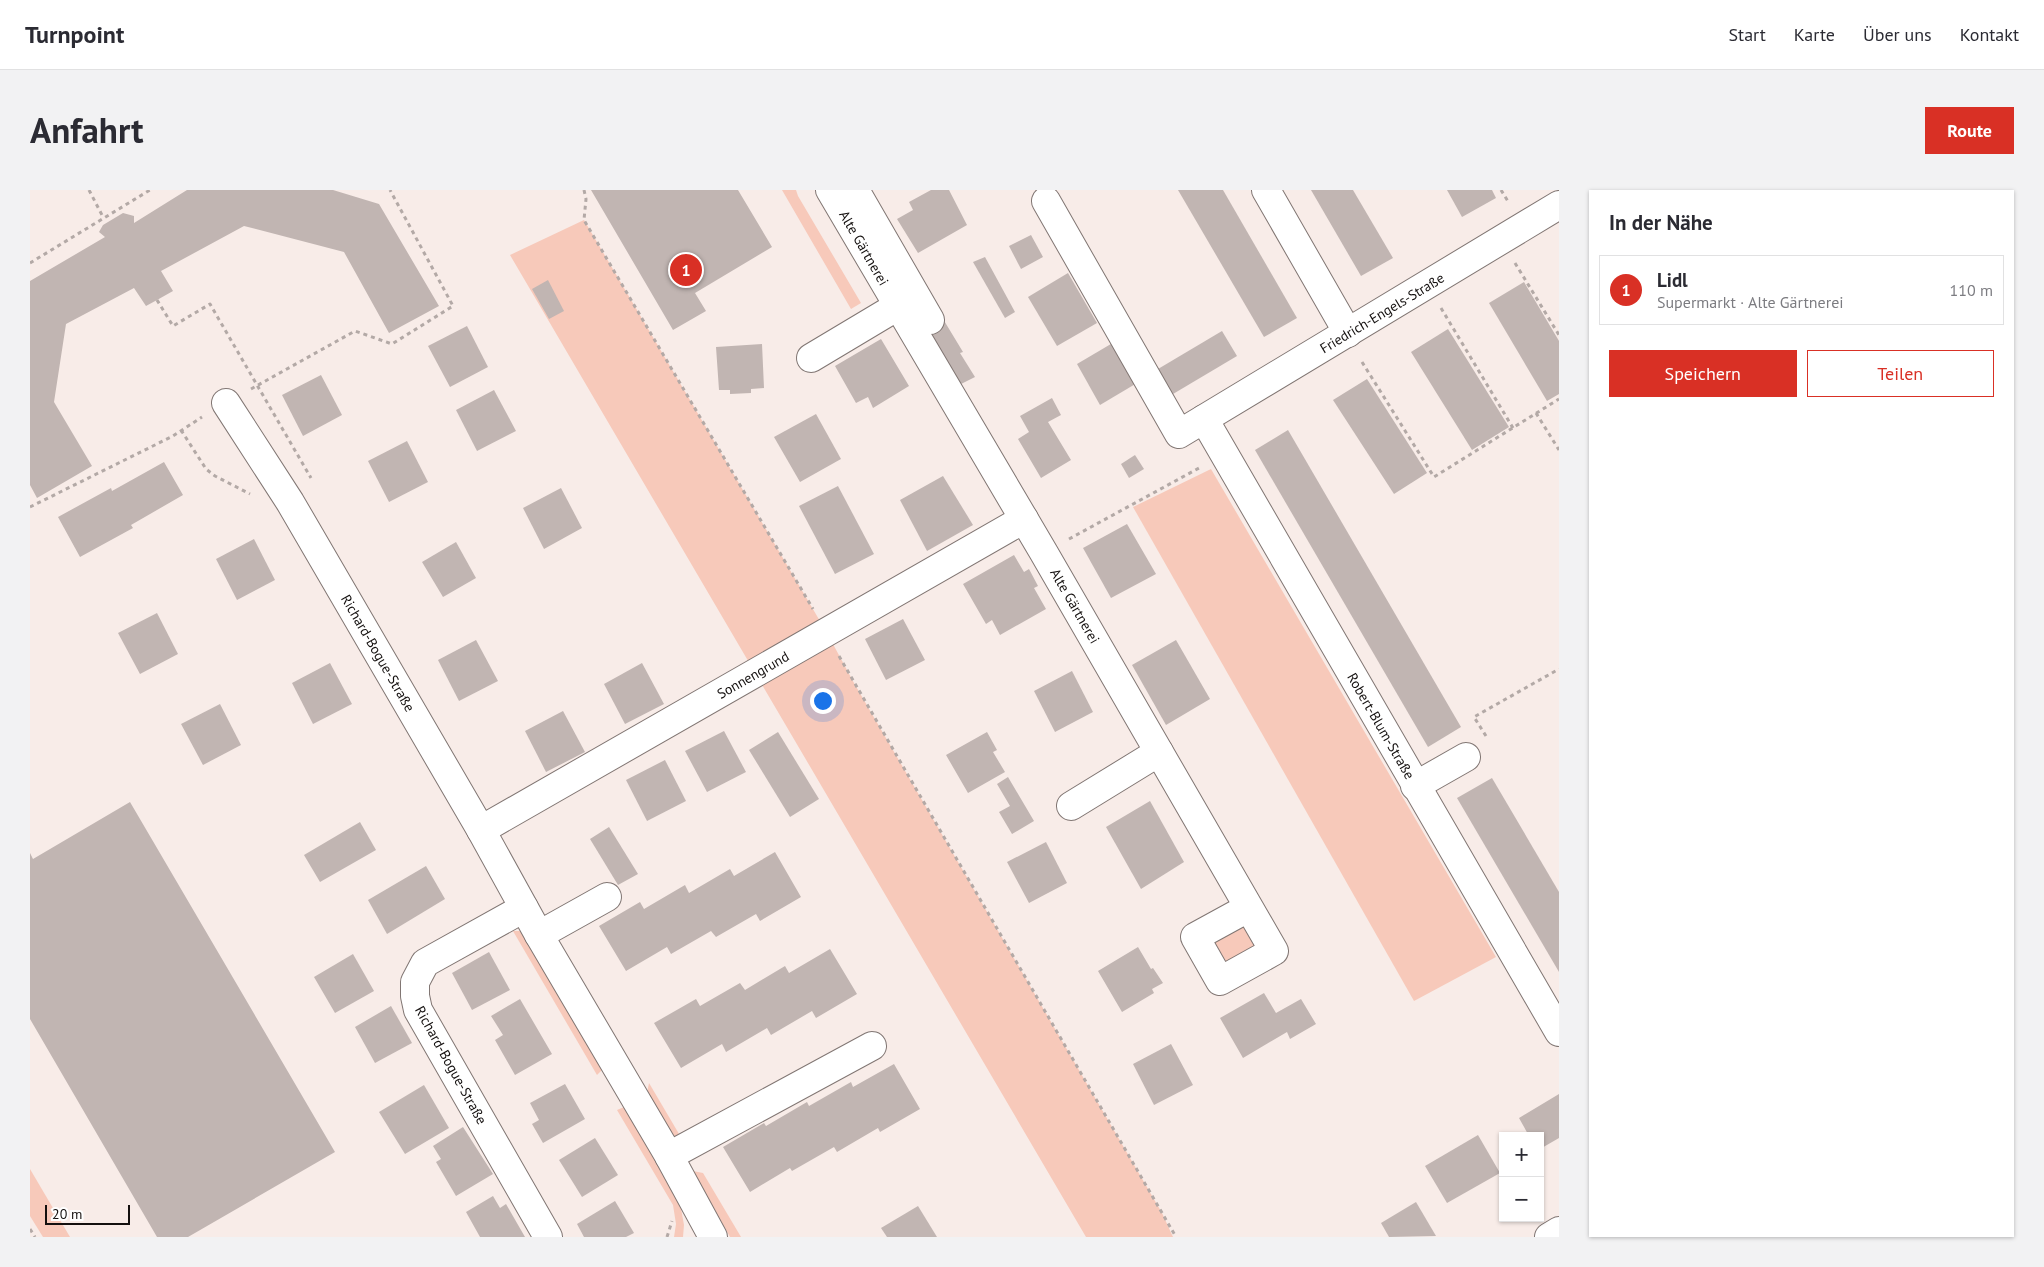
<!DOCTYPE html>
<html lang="de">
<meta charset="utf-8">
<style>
:root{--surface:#fff;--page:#f2f2f3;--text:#2b2b33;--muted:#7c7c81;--line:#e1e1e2;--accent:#d93025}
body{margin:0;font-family:"PT Sans",sans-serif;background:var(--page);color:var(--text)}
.controls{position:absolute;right:15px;bottom:15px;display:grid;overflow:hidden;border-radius:0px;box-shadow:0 1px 4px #0004}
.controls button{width:45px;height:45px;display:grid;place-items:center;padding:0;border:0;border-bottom:1px solid var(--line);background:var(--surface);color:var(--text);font:25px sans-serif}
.scale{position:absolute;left:15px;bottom:12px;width:85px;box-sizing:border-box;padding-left:5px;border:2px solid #14100f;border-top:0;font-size:14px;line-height:18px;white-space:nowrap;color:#14100f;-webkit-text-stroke:4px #fff;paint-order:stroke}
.you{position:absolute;left:792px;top:510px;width:18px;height:18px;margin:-12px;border:4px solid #fff;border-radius:50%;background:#1a73e8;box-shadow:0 0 0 8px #1a73e833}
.badge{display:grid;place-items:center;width:32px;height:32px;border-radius:50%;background:var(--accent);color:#fff;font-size:16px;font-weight:700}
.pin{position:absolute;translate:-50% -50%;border:2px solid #fff;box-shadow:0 1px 5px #0006}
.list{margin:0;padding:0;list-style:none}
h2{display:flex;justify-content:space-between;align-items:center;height:65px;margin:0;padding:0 20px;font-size:21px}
h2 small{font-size:16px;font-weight:400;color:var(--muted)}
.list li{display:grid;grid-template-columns:32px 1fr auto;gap:15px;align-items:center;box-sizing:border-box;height:70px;margin:0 10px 10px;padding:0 10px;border:1px solid var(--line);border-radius:0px}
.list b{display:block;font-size:19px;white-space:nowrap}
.list p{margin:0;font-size:16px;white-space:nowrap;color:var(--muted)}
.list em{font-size:16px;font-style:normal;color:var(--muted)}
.actions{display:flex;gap:10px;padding:15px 20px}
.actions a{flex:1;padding:11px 0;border:1px solid var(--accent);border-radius:0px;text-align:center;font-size:18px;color:var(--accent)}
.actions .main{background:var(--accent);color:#fff}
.map{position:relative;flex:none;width:1529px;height:1047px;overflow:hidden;border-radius:0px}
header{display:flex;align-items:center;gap:30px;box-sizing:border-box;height:70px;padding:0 25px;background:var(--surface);border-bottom:1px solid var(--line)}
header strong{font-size:24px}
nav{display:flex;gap:28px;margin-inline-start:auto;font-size:18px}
.intro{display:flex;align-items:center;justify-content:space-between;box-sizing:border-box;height:120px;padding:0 30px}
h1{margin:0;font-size:35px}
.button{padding:12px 22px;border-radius:0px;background:var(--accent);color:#fff;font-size:18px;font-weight:700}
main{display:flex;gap:30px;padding:0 30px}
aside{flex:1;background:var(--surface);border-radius:0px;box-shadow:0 1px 4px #0004}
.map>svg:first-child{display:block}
.green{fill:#f7c9ba}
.building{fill:#c1b5b2}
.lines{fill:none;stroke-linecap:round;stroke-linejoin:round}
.minor-casing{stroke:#817673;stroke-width:30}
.path{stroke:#b3a9a6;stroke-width:3;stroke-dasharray:4 4;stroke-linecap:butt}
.minor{stroke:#fff;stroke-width:28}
.labels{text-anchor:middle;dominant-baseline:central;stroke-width:4;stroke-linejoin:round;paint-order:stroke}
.street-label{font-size:14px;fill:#14100f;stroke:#fff}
</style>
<header>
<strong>Turnpoint</strong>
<nav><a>Start</a><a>Karte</a><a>Über uns</a><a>Kontakt</a></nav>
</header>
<div class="intro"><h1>Anfahrt</h1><a class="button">Route</a></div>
<main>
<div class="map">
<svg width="1529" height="1047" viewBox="0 0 1529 1047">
<rect width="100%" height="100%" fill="#f8ece8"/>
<!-- green -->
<g class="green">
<path d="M752,0H766L768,6L831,113L821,119Z"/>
<path d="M554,30L797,443L824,493L1132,1023L1143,1047H1056L480,65Z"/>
<path d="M1181,279L1466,767L1384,811L1103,317Z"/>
<path d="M1214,736L1226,755L1193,774L1181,753Z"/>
<path d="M483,741H490L496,745L573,879L567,885Z"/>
<path d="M619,893L652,949L646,954L617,903Z"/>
<path d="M594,917L650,1013L654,1035L653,1047H644L646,1034L643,1015L587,920Z"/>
<path d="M0,979L40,1047H13L0,1026Z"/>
<path d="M663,981L673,983L711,1047H700Z"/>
</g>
<!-- building -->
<g class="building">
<path d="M157,0H303L349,14L409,116L359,143L314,62L214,36L131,81L143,101L127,110L116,116L104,98L36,134L24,212L62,276L7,308L0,295V91L75,47L69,42L73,35L93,23L104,26V33Z"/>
<path d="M561,0H708L742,57L665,103L676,121L643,140Z"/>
<path d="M901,0H919L937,35L888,63L867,29L883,20L879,12Z"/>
<path d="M1148,0H1193L1267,128L1234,147Z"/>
<path d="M1281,0H1323L1363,68L1331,86Z"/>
<path d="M1417,0H1462L1466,8L1432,27Z"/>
<path d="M1001,45L1013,67L991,79L979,56Z"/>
<path d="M955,67L985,122L975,128L943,72Z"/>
<path d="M1038,83L1067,133L1027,156L998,107Z"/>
<path d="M518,90L534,121L519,129L502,99Z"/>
<path d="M1494,92L1529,151V204L1517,211L1459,113Z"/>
<path d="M910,124L933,162L930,163L945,187L929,195L895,133Z"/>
<path d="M437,136L458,177L420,197L398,156Z"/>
<path d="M1418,139L1479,237L1442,260L1381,162Z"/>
<path d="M1192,141L1207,166L1143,204L1128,179Z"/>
<path d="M851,149L879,196L843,218L838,207L826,213L805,176Z"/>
<path d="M1086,151L1107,193L1070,215L1047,174Z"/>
<path d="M732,154L734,198L721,199V203L700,204V200H689L686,157Z"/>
<path d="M291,185L312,225L273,246L252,205Z"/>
<path d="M1337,189L1397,283L1364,304L1303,210Z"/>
<path d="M464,200L486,241L447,261L426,220Z"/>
<path d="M1022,208L1031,225L1018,232L1041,270L1011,288L988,249L999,242L990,226Z"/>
<path d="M786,224L811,269L770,292L744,247Z"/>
<path d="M1258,240L1431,537L1398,557L1225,260Z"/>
<path d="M377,251L398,292L359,312L338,271Z"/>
<path d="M1105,265L1114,279L1099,288L1091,274Z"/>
<path d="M134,272L153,305L101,335L103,338L50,367L28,327L81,298L82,301Z"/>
<path d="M913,286L943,335L897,361L870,310Z"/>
<path d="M808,296L844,364L805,384L769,316Z"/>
<path d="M531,298L552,338L514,359L493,318Z"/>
<path d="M1097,334L1126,384L1081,408L1053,358Z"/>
<path d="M224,349L245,390L207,410L186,369Z"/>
<path d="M426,352L446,388L413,407L392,372Z"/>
<path d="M984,365L994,382L999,379L1008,396L1004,398L1016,419L970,445L962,430L956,434L933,394Z"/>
<path d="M127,423L148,464L110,484L88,443Z"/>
<path d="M873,429L895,470L856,490L835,449Z"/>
<path d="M446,450L468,491L429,511L408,470Z"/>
<path d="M1146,450L1180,509L1136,535L1102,475Z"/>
<path d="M300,473L322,514L283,534L262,493Z"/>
<path d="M612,473L634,514L595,534L574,494Z"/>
<path d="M1042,481L1063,522L1025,542L1004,501Z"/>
<path d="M190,514L211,555L173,575L151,534Z"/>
<path d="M533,521L555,562L516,582L495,541Z"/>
<path d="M694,541L716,582L677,602L655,561Z"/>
<path d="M748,542L789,609L760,627L719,560Z"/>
<path d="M957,542L967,560L963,562L975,582L938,603L916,565Z"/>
<path d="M635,570L656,611L617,631L596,590Z"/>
<path d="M978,587L1004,631L982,644L969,622L980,616L967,594Z"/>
<path d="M1462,588L1529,702V782L1427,608Z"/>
<path d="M1120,611L1154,672L1111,699L1076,637Z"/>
<path d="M100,612L305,962L158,1047H127L0,829V663L3,669Z"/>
<path d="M330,632L346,660L290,692L274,665Z"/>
<path d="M579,637L608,684L588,695L560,649Z"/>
<path d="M1016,652L1037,693L999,713L977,672Z"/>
<path d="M745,662L771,707L730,731L726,724L686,747L681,741L641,764L637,757L596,781L569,736L610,712L614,719L655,695L659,703L700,679L704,686Z"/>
<path d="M396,676L415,709L357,744L338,710Z"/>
<path d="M1108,757L1121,779L1123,778L1133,793L1122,799L1124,803L1092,822L1068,781Z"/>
<path d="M800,759L827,804L786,828L782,821L741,845L737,838L696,862L692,854L651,878L624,833L666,809L670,816L710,793L715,800L755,776L759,783Z"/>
<path d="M459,762L480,800L442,820L422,783Z"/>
<path d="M323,764L344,801L305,823L284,787Z"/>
<path d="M1234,803L1246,823L1271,809L1286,834L1260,849L1257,842L1213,868L1190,828Z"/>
<path d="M490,809L522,864L485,885L465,850L473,845L461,826Z"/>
<path d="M361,816L382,853L345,873L325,837Z"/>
<path d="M1141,854L1163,895L1124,915L1103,874Z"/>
<path d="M864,874L890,919L850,942L848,938L807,962L804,957L762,981L760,978L720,1002L693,957L734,933L736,936L777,912L779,916L821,892L823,897Z"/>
<path d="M535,894L555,929L513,953L502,934L509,930L500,913Z"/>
<path d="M394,895L419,938L375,964L349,922Z"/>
<path d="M1529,904V948L1510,959V946H1499L1489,928Z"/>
<path d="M433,937L463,984L426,1006L406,972L411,969L403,956Z"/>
<path d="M1448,945L1470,983L1417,1013L1395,976Z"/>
<path d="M565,948L588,985L552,1007L529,970Z"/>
<path d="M463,1006L470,1018L476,1014L495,1047H450L436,1022Z"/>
<path d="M585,1011L604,1043L596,1047H554L547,1034Z"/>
<path d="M1386,1012L1406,1046L1359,1047L1351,1033Z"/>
<path d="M888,1016L907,1047H857L851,1038Z"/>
</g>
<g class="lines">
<!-- minor casing -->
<g class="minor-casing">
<g id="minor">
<path d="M800,0L1014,363L1244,761L1190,791L1165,747L1218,718"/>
<path d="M825,0L900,130"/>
<path d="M1236,0L1318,143"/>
<path d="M1016,11L1149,244L1529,15"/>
<path d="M781,168L868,116"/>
<path d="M196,213L260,312L451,640L509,745L639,966L683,1047"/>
<path d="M1174,229L1529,842"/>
<path d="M1385,596L1436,567"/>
<path d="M1041,616L1129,562"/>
<path d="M451,640L994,329"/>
<path d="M494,718L395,773L385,792V806L388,820L518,1047"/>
<path d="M509,745L577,707"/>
<path d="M639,966L842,856"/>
<path d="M1519,1047L1529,1041"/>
</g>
</g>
<!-- path -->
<g class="path">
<path d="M59,0L73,27"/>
<path d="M554,0L556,9L554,30L783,419"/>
<path d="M1471,0L1479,13"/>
<path d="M0,73L120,0"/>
<path d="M1485,73L1529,145"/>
<path d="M127,110L143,136L180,114L281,288"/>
<path d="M1411,118L1483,238"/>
<path d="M1332,172L1404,287L1529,209"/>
<path d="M221,199L325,141L362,154L423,116L360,0"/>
<path d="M1506,223L1529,260"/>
<path d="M151,240L176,279L185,286L220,304"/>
<path d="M0,317L143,246L172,227"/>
<path d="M1039,349L1169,278"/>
<path d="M809,466L1146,1047"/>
<path d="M1456,546L1444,527L1529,479"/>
<path d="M0,1039L5,1047"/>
<path d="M637,1047L642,1031"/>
</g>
<!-- minor -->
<use href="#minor" class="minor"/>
</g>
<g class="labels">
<!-- street labels -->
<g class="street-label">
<text transform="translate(834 58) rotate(60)">Alte Gärtnerei</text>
<text transform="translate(1352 123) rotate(-31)">Friedrich-Engels-Straße</text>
<text transform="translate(1045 416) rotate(60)">Alte Gärtnerei</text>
<text transform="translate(348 463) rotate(60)">Richard-Bogue-Straße</text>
<text transform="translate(723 485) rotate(-30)">Sonnengrund</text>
<text transform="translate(1351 536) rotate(60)">Robert-Blum-Straße</text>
<text transform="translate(421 875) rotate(61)">Richard-Bogue-Straße</text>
</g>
</g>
</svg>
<div class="controls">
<button>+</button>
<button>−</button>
</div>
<div class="scale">20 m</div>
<div class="you"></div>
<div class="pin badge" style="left:656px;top:80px">1</div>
</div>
<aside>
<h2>In der Nähe<small></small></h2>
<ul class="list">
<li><span class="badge">1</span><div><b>Lidl</b><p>Supermarkt · Alte Gärtnerei</p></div><em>110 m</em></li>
</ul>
<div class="actions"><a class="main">Speichern</a><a>Teilen</a></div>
</aside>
</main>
